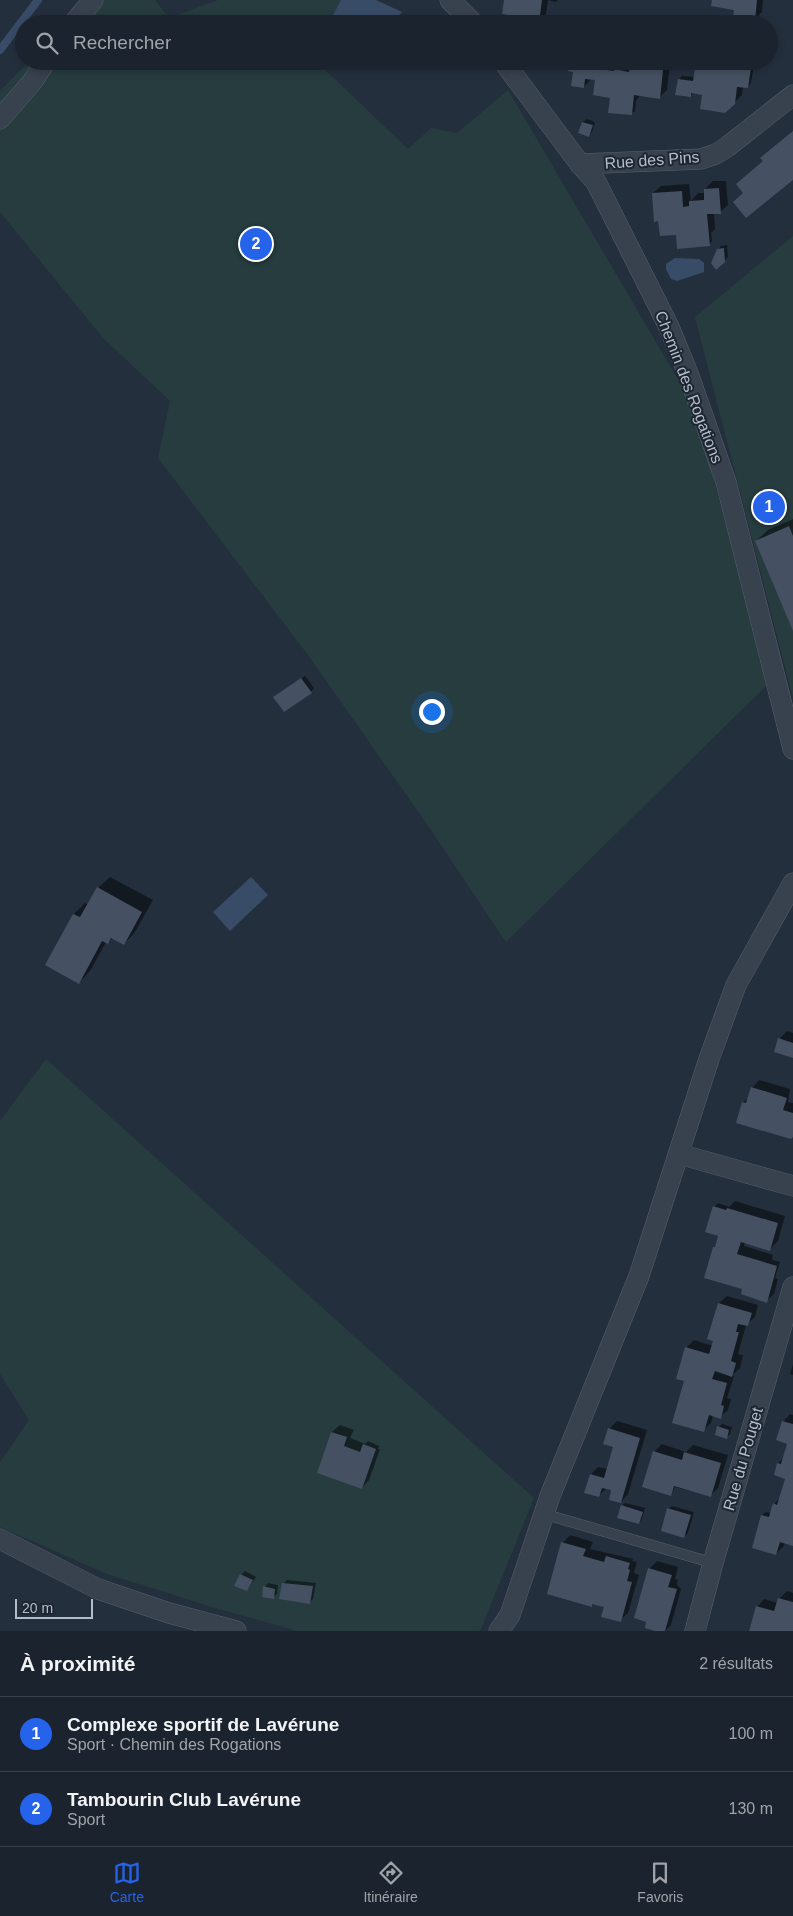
<!DOCTYPE html>
<html lang="fr">
<meta charset="utf-8">
<style>
:root{--surface:#1b232e;--page:#242b36;--text:#f1f3f6;--muted:#a0a4aa;--line:#39404a;--accent:#2563eb}
body{margin:0;font-family:Arial,sans-serif;background:var(--page);color:var(--text)}
.scale{position:absolute;left:15px;bottom:12px;width:78px;box-sizing:border-box;padding-left:5px;border:2px solid #b4bcc9;border-top:0;font-size:14px;line-height:18px;white-space:nowrap;color:#b4bcc9;-webkit-text-stroke:4px #1d2633;paint-order:stroke}
.you{position:absolute;left:431px;top:711px;width:18px;height:18px;margin:-12px;border:4px solid #fff;border-radius:50%;background:#1a73e8;box-shadow:0 0 0 8px #1a73e833}
.badge{display:grid;place-items:center;width:32px;height:32px;border-radius:50%;background:var(--accent);color:#fff;font-size:16px;font-weight:700}
.pin{position:absolute;translate:-50% -50%;border:2px solid #fff;box-shadow:0 1px 5px #0006}
.list{margin:0;padding:0;list-style:none}
h2{display:flex;justify-content:space-between;align-items:center;height:65px;margin:0;padding:0 20px;font-size:21px}
h2 small{font-size:16px;font-weight:400;color:var(--muted)}
.list li{display:grid;grid-template-columns:32px 1fr auto;gap:15px;align-items:center;box-sizing:border-box;height:75px;padding:0 20px;border-top:1px solid var(--line)}
.list b{display:block;font-size:19px;white-space:nowrap}
.list p{margin:0;font-size:16px;white-space:nowrap;color:var(--muted)}
.list em{font-size:16px;font-style:normal;color:var(--muted)}
.icon{flex:none;width:28px;height:28px;fill:none;stroke:currentColor;stroke-width:2;stroke-linecap:round;stroke-linejoin:round}
.map{position:relative;flex:none;width:793px;height:1631px;overflow:hidden}
.search{position:absolute;background:var(--surface);box-shadow:0 2px 8px #0003;left:15px;right:15px;top:15px;height:55px;display:flex;align-items:center;gap:12px;box-sizing:border-box;padding:0 18px;border-radius:28px;color:var(--muted);font-size:19px}
.sheet{height:215px;background:var(--surface)}
nav{display:flex;justify-content:space-around;align-items:center;box-sizing:border-box;height:70px;border-top:1px solid var(--line);background:var(--surface);font-size:14px;color:var(--muted)}
nav a{display:grid;justify-items:center;gap:2px}
nav .on{color:var(--accent)}
.map>svg:first-child{display:block}
.green{fill:#263c3f}
.water{fill:#394c67}
.shadow{fill:#0007}
.lines{fill:none;stroke-linecap:round;stroke-linejoin:round}
.stream{stroke:#394c67;stroke-width:8}
.building{fill:#455162}
.lane-casing{stroke:#565f6c;stroke-width:11}
.street-casing{stroke:#565f6c;stroke-width:21}
.lane{stroke:#38414e;stroke-width:10}
.street{stroke:#38414e;stroke-width:20}
.labels{text-anchor:middle;dominant-baseline:central;stroke-width:4;stroke-linejoin:round;paint-order:stroke}
.street-label{font-size:16px;fill:#b4bcc9;stroke:#1d2633}
</style>
<div class="map">
<svg width="793" height="1631" viewBox="0 0 793 1631">
<rect width="100%" height="100%" fill="#242f3e"/>
<!-- green -->
<g class="green">
<path d="M90,0H155L169,18L218,0H341L328,24H66Z"/>
<path d="M29,61H316L408,149L431,128L457,133L508,90L693,405L770,682L506,942L431,830L308,655L158,458L170,401L103,338L0,212V91Z"/>
<path d="M793,236V698L695,317Z"/>
<path d="M46,1059L534,1498L481,1629L479,1631H297L212,1607L107,1574L0,1527V1462L29,1420L0,1374V1121Z"/>
</g>
<!-- water -->
<g class="water">
<path d="M341,0H376L402,12L392,24H328Z"/>
<path d="M675,258L699,259L704,263V272L677,281L671,279L666,269V264Z"/>
<path d="M251,877L268,895L230,931L213,912Z"/>
</g>
<!-- shadow -->
<g class="shadow">
<path d="M505,0H558L556,2L548,0L546,14L538,22L525,16Z"/>
<path d="M713,0H763L762,12L754,20L736,9Z"/>
<path d="M570,61H606L621,64L623,62L634,64L636,61L670,63L667,90L659,98L640,95L636,101L635,111L631,114L611,97L597,79H591L584,87Z"/>
<path d="M697,61H754L750,65V69L754,65L751,83L748,87L743,86L742,95L725,112L705,94L694,92L690,96L679,79L682,76L695,77Z"/>
<path d="M587,119L595,122L592,132L589,136L580,132L583,122Z"/>
<path d="M713,181H726L728,205L720,212L714,213L715,229L711,233L712,241L709,245L677,234L653,193L661,186L689,184L691,201L698,193H705V189Z"/>
<path d="M727,245L728,257L724,261L718,250L721,246Z"/>
<path d="M793,519V628L756,541L768,530Z"/>
<path d="M305,676L314,688L311,692L278,694Z"/>
<path d="M110,877L153,900L135,932L124,944L113,937L108,943L106,942L90,971L79,983L74,914L85,903L89,905L98,888Z"/>
<path d="M787,1031L793,1033V1057L779,1039Z"/>
<path d="M759,1080L790,1089L788,1102L793,1103V1136L743,1102L748,1099L752,1088Z"/>
<path d="M735,1201L785,1216L778,1241L770,1249L745,1242L744,1246L773,1255L772,1260L780,1262L775,1278L778,1279L774,1294L766,1301L744,1289L719,1235L714,1207L718,1203L729,1207Z"/>
<path d="M727,1296L758,1305L755,1317L746,1325L738,1354L743,1355L740,1368L732,1375L734,1376L727,1398L731,1399L728,1410L720,1417L713,1415L711,1423L703,1430L685,1380L686,1348L694,1340L713,1346L719,1303Z"/>
<path d="M793,1364V1375L790,1374Z"/>
<path d="M790,1414L793,1415V1544L785,1542L784,1546L776,1554L753,1547L762,1515L766,1512L771,1513L774,1504L781,1497L786,1478L778,1463L785,1457L789,1443L783,1422Z"/>
<path d="M617,1421L647,1430L628,1494L621,1502L613,1489L607,1488L599,1495L586,1492L591,1474L598,1467L608,1469L614,1446L609,1429Z"/>
<path d="M722,1424L732,1427L730,1434L727,1437L719,1427Z"/>
<path d="M340,1425L354,1430L350,1438L365,1444L368,1441L379,1446L378,1449H380L369,1480L362,1488L332,1432Z"/>
<path d="M662,1444L686,1452L693,1445L728,1455L718,1488L710,1496L675,1487L671,1494L654,1452Z"/>
<path d="M625,1503L645,1508L642,1519L639,1523L622,1506Z"/>
<path d="M672,1506L694,1512L688,1533L684,1536L668,1509Z"/>
<path d="M570,1535L593,1542L590,1549L633,1559L632,1561L637,1562L634,1573L639,1575L628,1613L620,1620L606,1606L594,1603L591,1605L563,1543Z"/>
<path d="M657,1561L678,1567L675,1579L678,1580L677,1585L681,1589L671,1625L665,1631H660L649,1569Z"/>
<path d="M245,1571L256,1577L247,1590L241,1575Z"/>
<path d="M287,1580L316,1583L313,1599L309,1603L283,1584Z"/>
<path d="M268,1583L278,1585L277,1594L273,1597L265,1587Z"/>
<path d="M787,1591L793,1593V1631H750L757,1607L764,1599L778,1603L779,1599Z"/>
</g>
<g class="lines">
<!-- stream -->
<path class="stream" d="M0,50L38,0"/>
</g>
<!-- building -->
<g class="building">
<path d="M504,0H542L539,23L522,21L523,17L502,14Z"/>
<path d="M712,0H757L755,21L733,18L734,10L711,6Z"/>
<path d="M569,61H600L599,69L614,71V69L629,72L630,65L663,70L660,99L634,95L632,115L608,113L610,98L593,95L595,80L585,79L584,88L571,86L573,72L568,71Z"/>
<path d="M696,61H752L748,88L737,87L735,104L725,113L700,109L702,95L691,93V97L675,95L678,79L693,81Z"/>
<path d="M582,122L593,125L589,137L578,133Z"/>
<path d="M793,131V180L746,218L733,202L743,193L736,184L763,161L760,158Z"/>
<path d="M719,188L721,214H707L710,246L677,249L676,235L660,236L658,221L654,222L652,193L682,191L683,207L689,206V201L704,200V189Z"/>
<path d="M724,248L725,262L716,270L711,263L717,249Z"/>
<path d="M789,526L793,536V631L755,541Z"/>
<path d="M301,678L312,693L284,712L273,697Z"/>
<path d="M97,887L142,912L124,945L111,938L108,944L102,941L79,984L45,965L73,914L80,917Z"/>
<path d="M778,1038L793,1043V1058L774,1052Z"/>
<path d="M751,1087L787,1098L783,1110L793,1113V1137L791,1139L736,1123L742,1102L746,1103Z"/>
<path d="M713,1206L726,1210L727,1208L778,1223L770,1251L741,1242L737,1254L777,1266L767,1303L741,1294L742,1289L704,1278L713,1247H715L718,1236L705,1232Z"/>
<path d="M718,1303L752,1313L748,1326L738,1324L736,1332H739L731,1361L736,1363L732,1377L715,1371L712,1379L727,1383L721,1405L724,1406L721,1419L709,1415L704,1432L672,1423L684,1381L676,1379L685,1347L709,1354L713,1341L707,1339Z"/>
<path d="M782,1421L793,1424V1546L780,1542L776,1555L752,1548L761,1515L769,1517L773,1503L777,1505L785,1479L774,1475L777,1463L781,1464L787,1444L776,1440Z"/>
<path d="M717,1426L729,1430L727,1439L715,1435Z"/>
<path d="M608,1428L640,1438L621,1503L609,1500L611,1490L602,1488L599,1497L584,1493L590,1474L604,1478L613,1447L603,1444Z"/>
<path d="M331,1432L347,1437L344,1446L360,1452L363,1444L376,1449L362,1489L317,1473Z"/>
<path d="M653,1451L682,1460L684,1452L721,1463L711,1497L674,1486L671,1496L642,1487Z"/>
<path d="M621,1505L643,1512L639,1524L617,1518Z"/>
<path d="M667,1508L691,1515L684,1538L661,1531Z"/>
<path d="M561,1542L586,1549L583,1556L604,1562L606,1556L630,1563L628,1569L630,1570L627,1581L632,1582L621,1622L601,1617L604,1607L592,1604V1607L547,1594Z"/>
<path d="M648,1568L672,1575L668,1587L677,1589L665,1631H655L645,1628L646,1622L634,1618Z"/>
<path d="M240,1574L253,1580L247,1591L234,1586Z"/>
<path d="M282,1583L313,1586L310,1604L279,1599Z"/>
<path d="M263,1586L275,1589L274,1599L262,1597Z"/>
<path d="M778,1598L793,1602V1631H749L756,1606L774,1611Z"/>
</g>
<g class="lines">
<!-- lane casing -->
<g class="lane-casing">
<path id="lane" d="M551,1516L713,1563"/>
</g>
<!-- street casing -->
<g class="street-casing">
<g id="street">
<path d="M450,0L474,24"/>
<path d="M73,24L93,0"/>
<path d="M503,61L580,164L596,182L669,327L689,376L726,482L793,749"/>
<path d="M0,119L32,82L46,61"/>
<path d="M580,164L701,159L716,154L727,147L793,95"/>
<path d="M679,1154L793,1186"/>
<path d="M0,1539L98,1589L169,1613L236,1631"/>
<path d="M499,1631L510,1615L550,1496L639,1276L709,1059L736,985L793,883"/>
<path d="M695,1631L713,1563L793,1287"/>
</g>
</g>
<!-- lane -->
<use href="#lane" class="lane"/>
<!-- street -->
<use href="#street" class="street"/>
</g>
<g class="labels">
<!-- street labels -->
<g class="street-label">
<text transform="translate(652 160) rotate(-4)">Rue des Pins</text>
<text transform="translate(689 387) rotate(69)">Chemin des Rogations</text>
<text transform="translate(743 1459) rotate(-74)">Rue du Pouget</text>
</g>
</g>
</svg>
<div class="scale">20 m</div>
<div class="you"></div>
<div class="pin badge" style="left:769px;top:507px">1</div>
<div class="pin badge" style="left:256px;top:244px">2</div>
<div class="search"><svg class="icon" aria-label="search" viewBox="0 0 24 24"><circle cx="10" cy="10" r="6"/><path d="M15 15l6 6"/></svg>Rechercher</div>
</div>
<section class="sheet">
<h2>À proximité<small>2 résultats</small></h2>
<ul class="list">
<li><span class="badge">1</span><div><b>Complexe sportif de Lavérune</b><p>Sport · Chemin des Rogations</p></div><em>100 m</em></li>
<li><span class="badge">2</span><div><b>Tambourin Club Lavérune</b><p>Sport</p></div><em>130 m</em></li>
</ul>
</section>
<nav>
<a class="on"><svg class="icon" aria-label="map" viewBox="0 0 24 24"><path d="M3 6l6-2 6 2 6-2v14l-6 2-6-2-6 2zM9 4v14M15 6v14"/></svg>Carte</a>
<a><svg class="icon" aria-label="directions" viewBox="0 0 24 24"><path d="M12 3l9 9-9 9-9-9zM9 14v-3h6M13 9l2 2-2 2"/></svg>Itinéraire</a>
<a><svg class="icon" aria-label="saved" viewBox="0 0 24 24"><path d="M7 4h10v16l-5-4-5 4z"/></svg>Favoris</a>
</nav>
